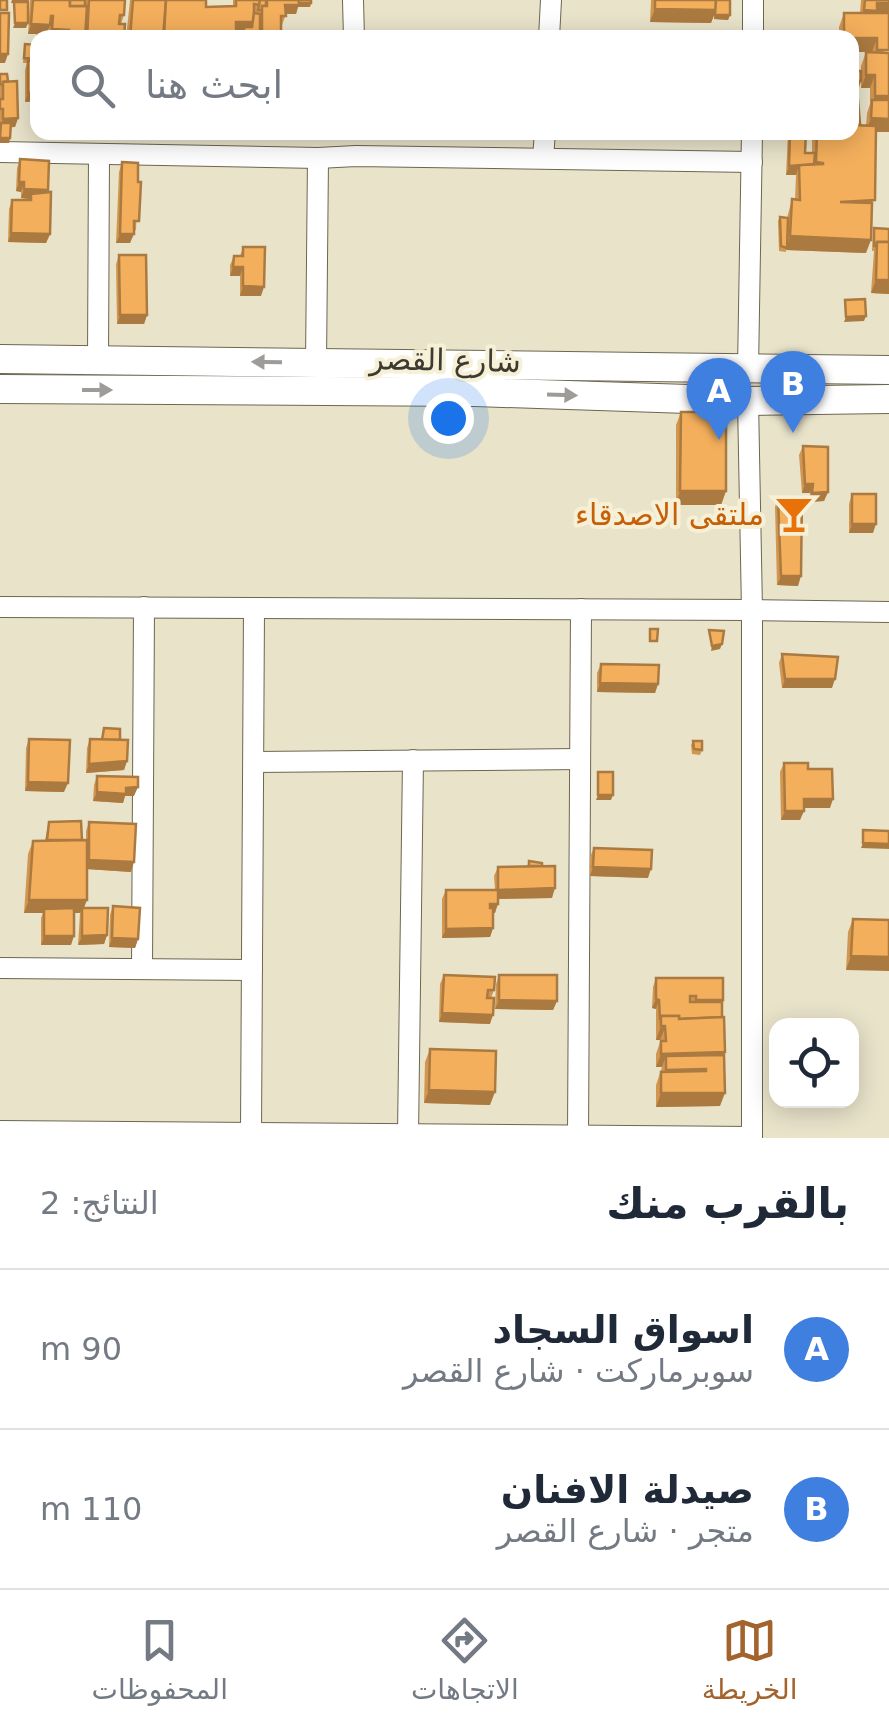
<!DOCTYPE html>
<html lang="ar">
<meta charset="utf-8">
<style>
:root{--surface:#fff;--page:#f6f6f7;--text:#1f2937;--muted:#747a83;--line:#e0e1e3;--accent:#a3632d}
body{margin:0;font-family:"DejaVu Sans","Noto Sans Arabic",sans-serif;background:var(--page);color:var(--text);direction:rtl}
.controls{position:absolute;right:30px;bottom:30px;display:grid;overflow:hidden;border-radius:20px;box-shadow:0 5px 25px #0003}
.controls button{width:90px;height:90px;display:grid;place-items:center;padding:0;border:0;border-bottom:2px solid var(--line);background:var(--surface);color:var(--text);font:50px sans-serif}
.you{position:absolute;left:448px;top:418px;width:35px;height:35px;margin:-25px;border:8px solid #fff;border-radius:50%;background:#1a73e8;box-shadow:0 0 0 15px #1a73e833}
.badge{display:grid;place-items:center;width:65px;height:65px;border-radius:50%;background:var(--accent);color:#fff;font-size:32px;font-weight:700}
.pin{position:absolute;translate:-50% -82px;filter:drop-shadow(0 2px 5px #0008)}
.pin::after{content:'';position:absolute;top:52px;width:35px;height:30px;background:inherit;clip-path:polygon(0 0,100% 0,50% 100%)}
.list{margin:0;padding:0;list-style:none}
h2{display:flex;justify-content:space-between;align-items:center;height:130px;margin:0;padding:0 40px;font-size:42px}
h2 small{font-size:32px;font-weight:400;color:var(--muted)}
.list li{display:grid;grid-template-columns:65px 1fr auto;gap:30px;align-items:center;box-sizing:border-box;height:160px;padding:0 40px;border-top:2px solid var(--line)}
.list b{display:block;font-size:38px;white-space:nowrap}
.list p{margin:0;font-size:32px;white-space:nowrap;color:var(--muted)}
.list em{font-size:32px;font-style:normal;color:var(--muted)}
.icon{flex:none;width:55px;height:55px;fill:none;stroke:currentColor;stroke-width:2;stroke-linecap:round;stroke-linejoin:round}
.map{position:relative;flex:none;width:889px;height:1138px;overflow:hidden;direction:ltr}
.search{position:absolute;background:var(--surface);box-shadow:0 5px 25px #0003;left:30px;right:30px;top:30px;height:110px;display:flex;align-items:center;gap:25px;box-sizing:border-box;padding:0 35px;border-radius:20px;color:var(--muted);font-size:38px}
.sheet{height:450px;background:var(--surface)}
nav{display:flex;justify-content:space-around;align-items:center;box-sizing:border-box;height:140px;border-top:2px solid var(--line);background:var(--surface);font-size:28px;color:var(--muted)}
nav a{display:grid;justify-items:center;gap:5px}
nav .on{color:var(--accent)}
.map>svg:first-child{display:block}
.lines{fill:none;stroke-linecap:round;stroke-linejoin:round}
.minor-casing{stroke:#6c6751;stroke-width:22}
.tertiary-casing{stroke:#6c6751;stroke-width:30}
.minor{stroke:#fff;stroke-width:20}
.tertiary{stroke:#fff;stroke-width:28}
.wall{fill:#d2964f;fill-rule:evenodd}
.shaded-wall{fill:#ab7a40}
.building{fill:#f4af5c;stroke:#ab7a40;stroke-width:2.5}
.oneway{fill:#9e9c98}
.labels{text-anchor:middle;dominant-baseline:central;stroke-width:8;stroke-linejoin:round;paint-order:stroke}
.street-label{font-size:30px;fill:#3d3a31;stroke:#f6f0d7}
.food-label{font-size:30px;fill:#c56008;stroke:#f6f0d7;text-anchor:end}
</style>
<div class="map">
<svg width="889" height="1138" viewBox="0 0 889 1138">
<rect width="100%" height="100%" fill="#e9e3ca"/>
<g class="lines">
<!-- minor casing -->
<g class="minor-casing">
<g id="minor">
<path d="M353,0L354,38"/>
<path d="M549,38L551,0"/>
<path d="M753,38V0"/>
<path d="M0,152L318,158L356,156L752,162"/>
<path d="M543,158L545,132"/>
<path d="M98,360L99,154"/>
<path d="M316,363L318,158"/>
<path d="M748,369L752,132"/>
<path d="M748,401L752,610V1138"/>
<path d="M0,607L752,610L889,612"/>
<path d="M254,762L580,759"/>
<path d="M0,968L252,970"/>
<path d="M142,969L144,607"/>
<path d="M0,1131L752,1137"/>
<path d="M251,1132L254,608"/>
<path d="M408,1135L413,760"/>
<path d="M578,1136L581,609"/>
</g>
</g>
<!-- tertiary casing -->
<g class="tertiary-casing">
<g id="tertiary">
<path d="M0,359L889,370"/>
<path d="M0,389L475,392L748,401L889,399"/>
</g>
</g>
<!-- minor -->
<use href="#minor" class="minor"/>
<!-- tertiary -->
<use href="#tertiary" class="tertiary"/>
</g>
<!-- wall -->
<g class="wall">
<path d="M30,0H125L124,15L121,24L124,38H49V27L47,34L38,38V101L25,102V70L27,63H23L24,49L25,44L36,45L37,34H28Z"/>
<path d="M130,0H206V7L233,6V0H311L310,7H298L296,14H286L282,25H281L280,38H126Z"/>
<path d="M651,0H730V15L728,20L714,19V15L711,23L650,22Z"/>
<path d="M861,0H889L876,132L872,207L866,253L786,250V252L779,251L778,221L780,217L787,218L792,199L795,200L796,175H786L788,132H806L805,153H812V138L814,132H852V38H839V27L844,13H860ZM857,52H872H866L861,66V79L857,72ZM861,81V88H870V104L867,113L866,126L859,125L853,100V90H858Z"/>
<path d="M0,74L8,81L18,118L15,127H11L9,143H0Z"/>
<path d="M20,159L48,190L50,234L46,243L8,242L9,209L12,200H29L30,199L21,198V192L16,191L17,168Z"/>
<path d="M122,162L138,182L136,230H134L130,243H116L119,172Z"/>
<path d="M874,228L889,294L871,293L874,251H872L873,233Z"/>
<path d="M243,247L261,296H240V276H230V265L234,256H240Z"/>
<path d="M119,255L147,315L144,324H117L116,264Z"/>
<path d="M681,412L726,491L721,505H676V425Z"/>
<path d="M803,446L828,492L824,501L809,502L810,493H802L799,455Z"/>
<path d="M852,494L873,533H849V504Z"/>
<path d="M778,498L798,586L777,585L775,507Z"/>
<path d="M782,654L832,688H782L779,663Z"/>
<path d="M601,664L658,684L655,693L597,692V673Z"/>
<path d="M104,728L120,740L127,761L124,770L86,773L87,748L90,739L101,740Z"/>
<path d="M29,739L64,792L25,791L26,748Z"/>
<path d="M693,741L702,750L700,755L692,754L691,745Z"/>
<path d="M784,763L808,769L830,808H804L800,820H781L780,772Z"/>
<path d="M97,776L134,796H125L123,803L93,801L94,785Z"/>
<path d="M49,822L82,840H86V831L89,822L131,872L87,869L84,908L107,935L104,944L78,945L80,913H74L71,945H41V918L43,913H24L28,854L33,841L45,840Z"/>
<path d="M594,848L648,878L590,876V857Z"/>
<path d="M529,861L542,866L552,898L498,899L495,913H493V928L490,937L442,938V899L446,890H495L494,876L498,867L527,866Z"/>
<path d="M113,906L138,939L135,948L109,947L110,915Z"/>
<path d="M853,919L889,920L846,970L848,932Z"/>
<path d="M444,975L494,990L491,998L490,1024L439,1022L440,984Z"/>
<path d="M499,975L557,1001L553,1010L495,1009L496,984Z"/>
<path d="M656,978L722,1002L725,1052L720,1106L656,1107V1085L662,1067H656V1054L660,1042V1040H656V1009L652,1008L653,987Z"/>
<path d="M430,1049L490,1105L424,1103L425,1062Z"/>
</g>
<!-- shaded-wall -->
<g class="shaded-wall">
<path d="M12,0H29L28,4L11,3Z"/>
<path d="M298,3H311L310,7H298L296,14H282L285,5Z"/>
<path d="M877,3H889V17L859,23L864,10Z"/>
<path d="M655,9L716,10L711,23L650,22Z"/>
<path d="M715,15H730L728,20L714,19Z"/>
<path d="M236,22H254L251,31H233Z"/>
<path d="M15,23H28L26,28H13Z"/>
<path d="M31,24L50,25L47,34H28Z"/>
<path d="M52,29L69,30L66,38L53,34L52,38H49Z"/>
<path d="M852,38H877L872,52H852Z"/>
<path d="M0,54H8L5,63H0Z"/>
<path d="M866,75H875L870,88H861Z"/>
<path d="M852,81H861L858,90H852Z"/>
<path d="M38,92V101L25,102L28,93Z"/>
<path d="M875,96H889V105H871Z"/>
<path d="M18,118L15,127L0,128L3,119Z"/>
<path d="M871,118L889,119V132H866Z"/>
<path d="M68,132L66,137H52L54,133Z"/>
<path d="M201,132H219L218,135H200Z"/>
<path d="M276,132H296L295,135L275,134Z"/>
<path d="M83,133H107L106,137L82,138Z"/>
<path d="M0,138H10L9,143H0Z"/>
<path d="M789,166H799L796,175H786Z"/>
<path d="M19,182H24L21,192L16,191Z"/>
<path d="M24,189L48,190L45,199L31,194L30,199L21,198Z"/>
<path d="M11,233L50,234L46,243L8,242Z"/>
<path d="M120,234H134L130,243H116Z"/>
<path d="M790,236L871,240L866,253L786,250Z"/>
<path d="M233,267H243L240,276H230Z"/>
<path d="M876,280H889V294L871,293Z"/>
<path d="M243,286L264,287L261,296H240Z"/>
<path d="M120,315H147L144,324H117Z"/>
<path d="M866,316L864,321L844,322L846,317Z"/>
<path d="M805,484H813L810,493H802Z"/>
<path d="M680,491H726L721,505H676Z"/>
<path d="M828,492L824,501L809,502L812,493Z"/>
<path d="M852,524H876L873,533H849Z"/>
<path d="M781,576H801L798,586L777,585Z"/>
<path d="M722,644L720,649L711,651L712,646Z"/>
<path d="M785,679H835L832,688H782Z"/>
<path d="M600,683L658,684L655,693L597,692Z"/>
<path d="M127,761L124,770L86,773L89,764Z"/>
<path d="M28,782L68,783L64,792L25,791Z"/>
<path d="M138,787L134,796H125L123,803L93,801L97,792Z"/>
<path d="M598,795H613L611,800H596Z"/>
<path d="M804,799H833L830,808H800Z"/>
<path d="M785,811H804L800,820H781Z"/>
<path d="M863,843L889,844V849L861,848Z"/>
<path d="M89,860L134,862L131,872L86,869Z"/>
<path d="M593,867L651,869L648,878L590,876Z"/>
<path d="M555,888L552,898L495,899L498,890Z"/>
<path d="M29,900H87L82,913V908L80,913H44V909L43,913H24Z"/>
<path d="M490,904H498L495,913H487Z"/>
<path d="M493,928L490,937L442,938L446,929Z"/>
<path d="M107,935L104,944L78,945L82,936Z"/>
<path d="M44,936H74L71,945H41Z"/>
<path d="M112,938L138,939L135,948L109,947Z"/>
<path d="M851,956L889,957V971L846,970Z"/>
<path d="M656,999L659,1000L656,1009L652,1008Z"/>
<path d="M499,1000L557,1001L553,1010L495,1009Z"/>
<path d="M442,1013L493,1015L490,1024L439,1022Z"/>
<path d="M661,1026L704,1027L665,1028L660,1040H656Z"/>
<path d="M725,1052L720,1066L666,1056L662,1067H656L661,1054Z"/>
<path d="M429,1090L495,1092L490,1105L424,1103Z"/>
<path d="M661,1093H725L720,1106L656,1107Z"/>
</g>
<!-- building -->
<g class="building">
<rect x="0" y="0" width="7" height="10"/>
<path d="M33,0H70V6H87L85,38H68L69,30L52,29L53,16H51L50,25L31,24Z"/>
<rect x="70" y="0" width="15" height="6"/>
<path d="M89,0H125L124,15H120L119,24H125L124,38H87Z"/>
<path d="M133,0H166L163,38H130Z"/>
<path d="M166,0H206V7L236,6V0H260V5L254,4V22H236V29H244V36L187,38L164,36Z"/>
<path d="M260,0H266V6H262V10H258Z"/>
<path d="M267,0H299V5H285L286,16H281V35L262,37V6H267Z"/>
<rect x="299" y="0" width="12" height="3"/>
<path d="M655,0H716V10L655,9Z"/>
<path d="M716,0H730V15H715Z"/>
<path d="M865,0H889V3H877V11L864,10Z"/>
<path d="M14,2H28V23H15Z"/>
<path d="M0,13H9L8,54H0Z"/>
<path d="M254,13L260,14V38H243L244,29L242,27H252Z"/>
<path d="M844,13H889V50H877V38H852L844,35Z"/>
<rect x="817" y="32" width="18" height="6"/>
<path d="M38,33L48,34V38H38V59L24,58L25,44L37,45Z"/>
<rect x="53" y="34" width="13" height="4"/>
<rect x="852" y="51" width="5" height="20"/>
<path d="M866,52L889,53V96H875V75H866Z"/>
<path d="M28,61H38V92L28,93Z"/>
<path d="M861,71V81H852L853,100H858L860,124L852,125V72Z"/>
<path d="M0,74H7L8,81L3,82V85L0,84Z"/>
<path d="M17,81L18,118L3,119V109H0V99H3V82Z"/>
<path d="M872,100H889V119L871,118Z"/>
<path d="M1,123H11L10,138H0Z"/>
<path d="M852,125L876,126L875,200L840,202L872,203L871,240L790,236L792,199L800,200L799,165L823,164V163L816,162L817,132H852Z"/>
<path d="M790,132H806L805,153H815L814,164L789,166Z"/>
<path d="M20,159L49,161L48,190L24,189V182H19Z"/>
<path d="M122,162L138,163V182H141L139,221H134V234H120Z"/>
<path d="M51,192L50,234L11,233L12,200H31V194Z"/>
<path d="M780,217L788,218L787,248L781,246Z"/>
<path d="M874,228L889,229V242H877L875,246H874Z"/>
<path d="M877,242H889V280H876Z"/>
<path d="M243,247H265L264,287L243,286V267H233L234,256H243Z"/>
<path d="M119,255H146L147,315H120Z"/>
<path d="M865,299L866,316L846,317L845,300Z"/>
<path d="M681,412H726V491H680Z"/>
<path d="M803,446L828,447V492L812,493L813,484H805Z"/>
<rect x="852" y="494" width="24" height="30"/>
<path d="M802,497L801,576H781L778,498Z"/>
<path d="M650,629H658L657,641H650Z"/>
<path d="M709,630L724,631L722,644L712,646Z"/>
<path d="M782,654L838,657L835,679H785Z"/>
<path d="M601,664L659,665L658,684L600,683Z"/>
<path d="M104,728L120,729V740H102Z"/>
<path d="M29,739L70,740L68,783L28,782Z"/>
<path d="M90,739L128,740L127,761L89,764Z"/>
<path d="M693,741H702V750L694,749Z"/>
<path d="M784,763H808V769H832L833,799H804V811H785Z"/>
<rect x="598" y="772" width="15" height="23"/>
<path d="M97,776L138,777V787L126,788V794L97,792Z"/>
<path d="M81,821L82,840H47L49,822Z"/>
<path d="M89,822L136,824L134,862L89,860Z"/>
<path d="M863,830L889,831V844L863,843Z"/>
<path d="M87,840V900H29L33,841Z"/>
<path d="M594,848L652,850L651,869L593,867Z"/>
<path d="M529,861L542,863V866H529Z"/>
<path d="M555,866V888L498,890V867Z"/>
<path d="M446,890H498V904H490V908H493V928L446,929Z"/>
<path d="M113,906L140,908L138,939L112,938Z"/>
<path d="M74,908V936H44V909Z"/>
<path d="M82,908H108L107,935L82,936Z"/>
<path d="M853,919L889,920V957L851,956Z"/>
<path d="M444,975L495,977L494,990H488L487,998H494L493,1015L442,1013Z"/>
<path d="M499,975H557V1001L499,1000Z"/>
<path d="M656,978H723V1000H696V996H690V1002H722V1017L679,1019V1016H661V1019H660L659,1000L656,999Z"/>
<path d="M661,1016H679V1019L724,1017L725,1052L661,1054V1041H666L665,1026H661Z"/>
<path d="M430,1049L496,1051L495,1092L429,1090Z"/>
<path d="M724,1055L725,1093H661V1072L706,1071V1069L666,1070V1056Z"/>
</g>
<!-- one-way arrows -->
<defs><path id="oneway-solid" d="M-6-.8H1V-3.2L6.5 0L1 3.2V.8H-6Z" transform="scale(2.5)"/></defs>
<g class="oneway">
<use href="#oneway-solid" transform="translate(267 362) rotate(-179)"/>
<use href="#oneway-solid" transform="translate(97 390)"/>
<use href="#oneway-solid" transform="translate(562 395) rotate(2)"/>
</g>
<!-- icons -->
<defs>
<g id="bar-bare" transform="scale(3)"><path d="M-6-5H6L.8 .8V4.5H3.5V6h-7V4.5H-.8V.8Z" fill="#e8710a" stroke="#f6f0d7" stroke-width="2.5" paint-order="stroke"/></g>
</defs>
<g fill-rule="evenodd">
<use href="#bar-bare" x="794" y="514"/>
</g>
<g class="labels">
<!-- street labels -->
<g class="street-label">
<text transform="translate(445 360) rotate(1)">شارع القصر</text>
</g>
<!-- food labels -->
<g class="food-label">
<text x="764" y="514">ملتقى الاصدقاء</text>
</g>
</g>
</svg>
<div class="controls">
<button><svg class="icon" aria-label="locate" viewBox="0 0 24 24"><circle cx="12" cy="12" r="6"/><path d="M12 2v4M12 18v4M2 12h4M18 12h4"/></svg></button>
</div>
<div class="you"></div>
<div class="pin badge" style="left:719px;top:440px;background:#3f7fe0">A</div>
<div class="pin badge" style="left:793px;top:433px;background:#3f7fe0">B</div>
<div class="search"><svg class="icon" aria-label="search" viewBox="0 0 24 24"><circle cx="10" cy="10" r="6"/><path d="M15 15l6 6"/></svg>ابحث هنا</div>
</div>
<section class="sheet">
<h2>بالقرب منك<small>النتائج: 2</small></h2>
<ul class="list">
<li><span class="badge" style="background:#3f7fe0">A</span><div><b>اسواق السجاد</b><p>سوبرماركت · شارع القصر</p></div><em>90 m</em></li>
<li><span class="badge" style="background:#3f7fe0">B</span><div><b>صيدلة الافنان</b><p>متجر · شارع القصر</p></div><em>110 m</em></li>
</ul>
</section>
<nav>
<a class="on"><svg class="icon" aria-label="map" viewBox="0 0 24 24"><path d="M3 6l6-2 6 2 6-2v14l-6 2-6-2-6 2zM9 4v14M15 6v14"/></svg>الخريطة</a>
<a><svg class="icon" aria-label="directions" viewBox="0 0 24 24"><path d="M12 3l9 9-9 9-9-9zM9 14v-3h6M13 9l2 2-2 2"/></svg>الاتجاهات</a>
<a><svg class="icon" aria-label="saved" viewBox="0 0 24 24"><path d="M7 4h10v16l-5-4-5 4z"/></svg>المحفوظات</a>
</nav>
